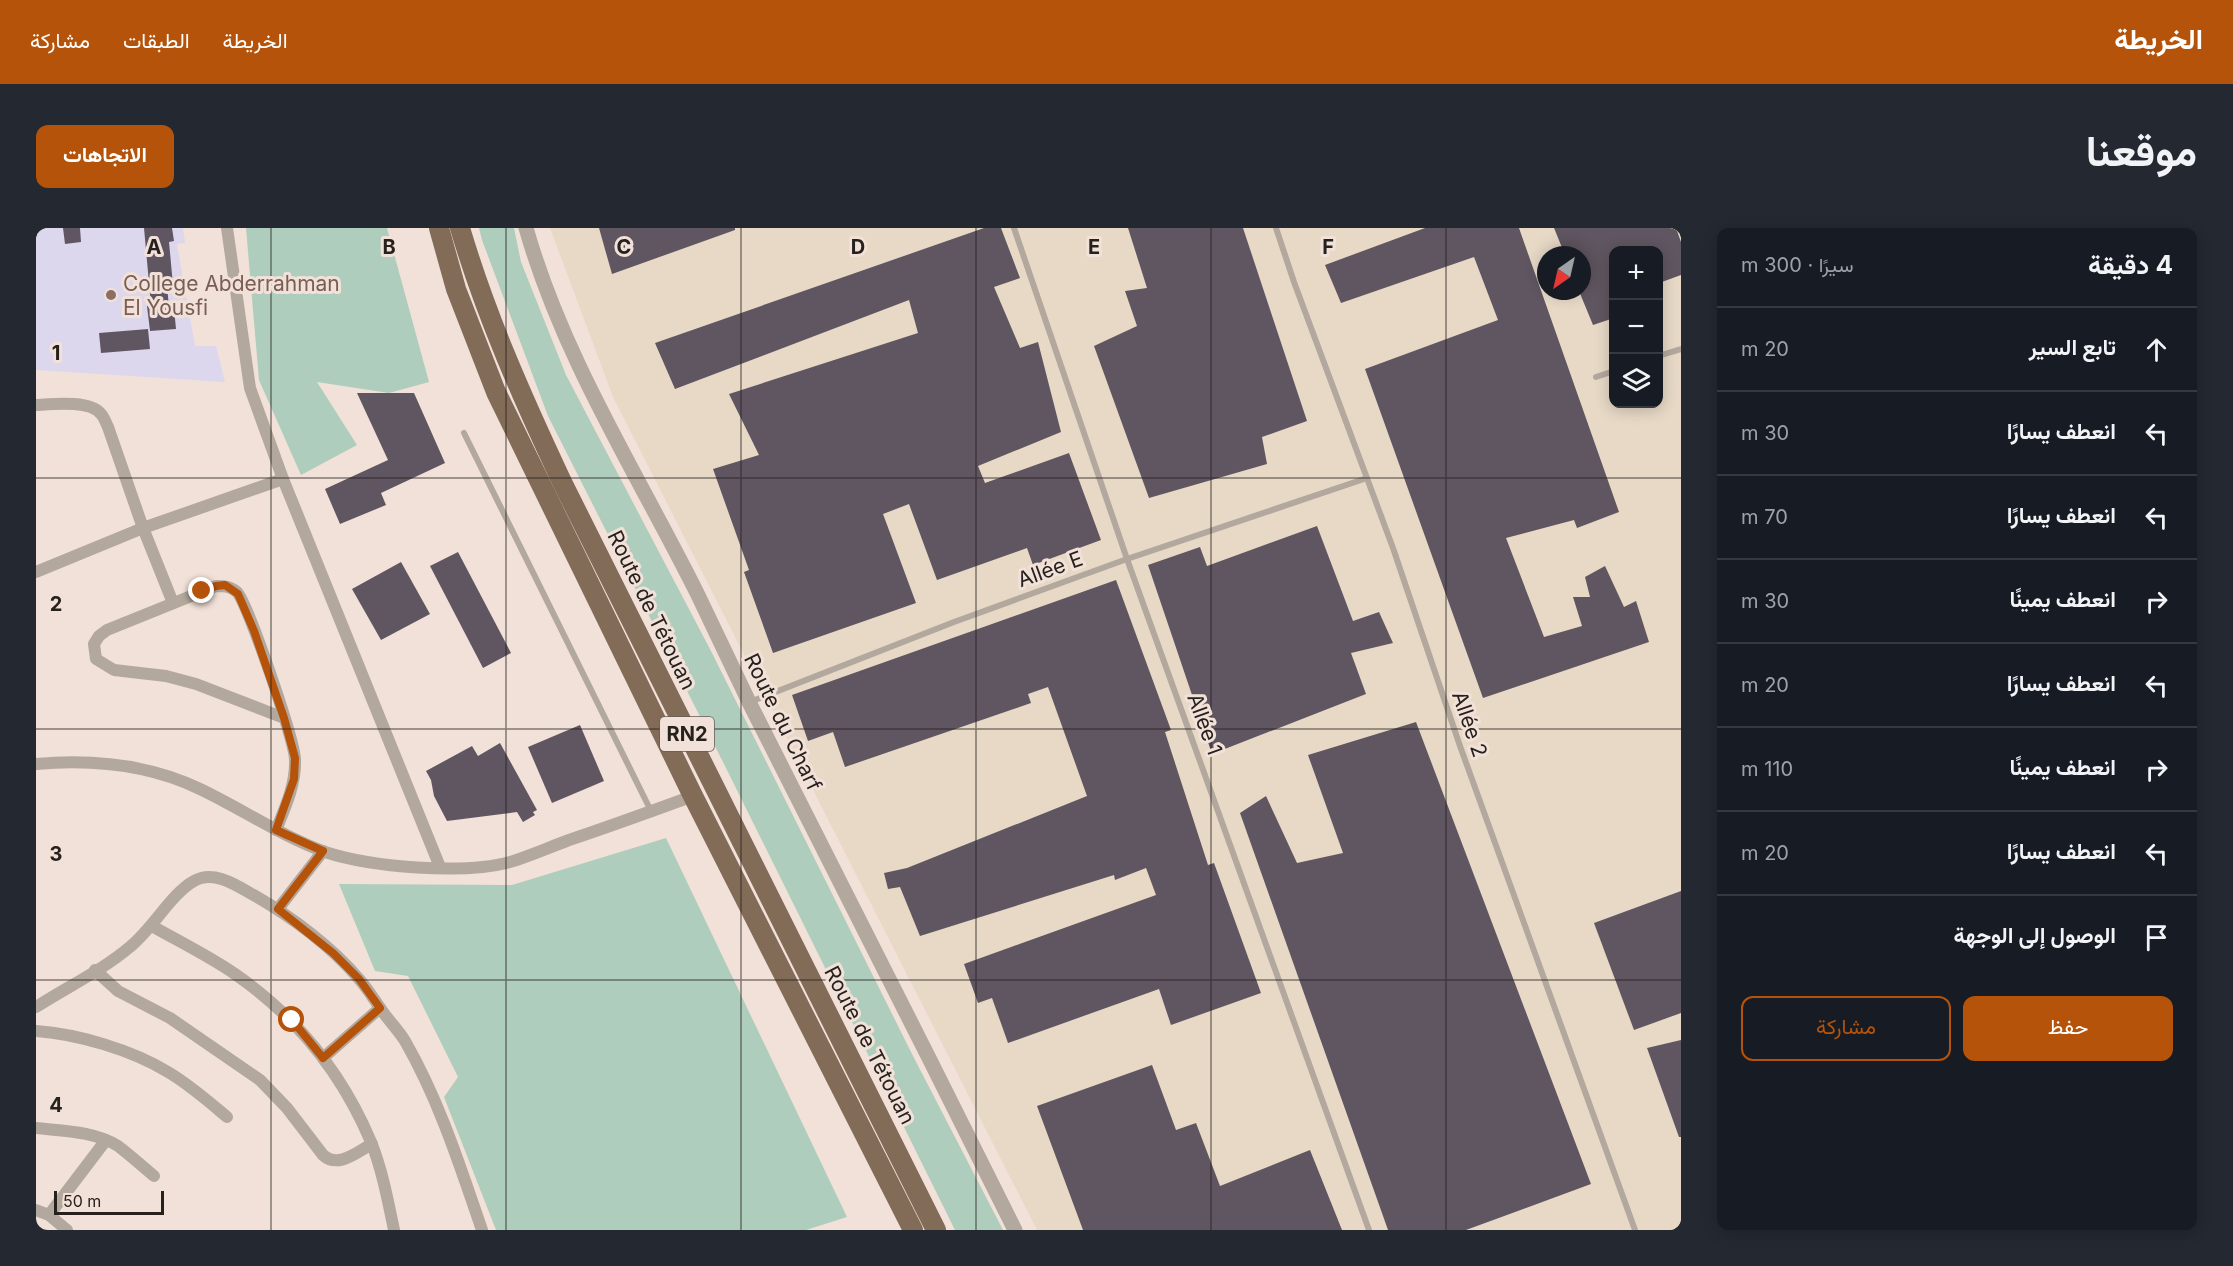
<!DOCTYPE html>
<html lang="ar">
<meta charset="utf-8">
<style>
:root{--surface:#171b24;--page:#242831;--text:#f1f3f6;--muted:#9ea1a6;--line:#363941;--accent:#b45309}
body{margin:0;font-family:Inter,Vazirmatn,sans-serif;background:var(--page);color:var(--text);direction:rtl}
.controls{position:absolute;right:18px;top:18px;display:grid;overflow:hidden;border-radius:12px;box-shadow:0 3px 15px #0003}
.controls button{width:54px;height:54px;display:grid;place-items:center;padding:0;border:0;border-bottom:2px solid var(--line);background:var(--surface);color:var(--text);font:30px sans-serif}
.compass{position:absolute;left:1501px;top:18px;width:54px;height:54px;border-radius:50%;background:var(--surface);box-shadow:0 3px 15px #0003;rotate:214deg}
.scale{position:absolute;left:18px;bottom:15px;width:110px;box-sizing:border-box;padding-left:6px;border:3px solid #27211e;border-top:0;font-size:16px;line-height:21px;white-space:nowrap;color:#27211e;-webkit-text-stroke:4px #f1e1d8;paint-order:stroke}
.stop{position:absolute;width:18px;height:18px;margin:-14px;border:4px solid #b45309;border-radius:50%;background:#fff}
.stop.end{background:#b45309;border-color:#fff;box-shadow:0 2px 6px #0008}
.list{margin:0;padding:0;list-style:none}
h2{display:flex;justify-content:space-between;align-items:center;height:78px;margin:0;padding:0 24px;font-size:26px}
h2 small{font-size:20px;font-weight:400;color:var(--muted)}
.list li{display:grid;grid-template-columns:39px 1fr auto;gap:18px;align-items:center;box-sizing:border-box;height:84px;padding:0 24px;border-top:2px solid var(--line)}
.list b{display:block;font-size:22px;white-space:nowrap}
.list em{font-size:20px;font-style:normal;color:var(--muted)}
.actions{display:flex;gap:12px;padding:18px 24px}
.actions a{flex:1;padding:14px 0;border:2px solid var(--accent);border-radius:12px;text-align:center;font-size:21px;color:var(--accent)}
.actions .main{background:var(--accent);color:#fff}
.icon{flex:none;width:33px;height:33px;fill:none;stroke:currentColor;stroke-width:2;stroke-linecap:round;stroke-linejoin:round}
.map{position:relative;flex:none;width:1645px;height:1002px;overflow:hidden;direction:ltr;border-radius:12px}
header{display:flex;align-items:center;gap:36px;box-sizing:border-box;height:84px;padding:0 30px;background:var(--accent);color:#fff}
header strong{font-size:28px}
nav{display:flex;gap:33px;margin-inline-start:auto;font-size:21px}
.intro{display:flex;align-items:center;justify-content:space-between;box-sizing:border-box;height:144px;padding:0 36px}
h1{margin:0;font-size:42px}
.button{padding:15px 27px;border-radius:12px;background:var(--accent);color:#fff;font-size:21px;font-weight:700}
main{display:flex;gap:36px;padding:0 36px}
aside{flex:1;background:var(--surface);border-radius:12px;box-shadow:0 3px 15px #0003}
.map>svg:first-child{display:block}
.industrial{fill:#e7d9c6;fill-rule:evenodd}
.education{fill:#dcd7ed}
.green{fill:#aecdbd}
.building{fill:#605661}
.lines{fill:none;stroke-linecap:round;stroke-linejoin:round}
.service{stroke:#b3a89d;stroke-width:6}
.minor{stroke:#b3a89d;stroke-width:12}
.tertiary{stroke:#b3a89d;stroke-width:15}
.trunk{stroke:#826c58;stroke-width:20}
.route{stroke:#b45309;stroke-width:8}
.grid{fill:none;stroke:#27211e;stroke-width:1.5;stroke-opacity:0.55}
.education-dot{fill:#8d6e63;stroke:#f1e1d8;stroke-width:2}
.labels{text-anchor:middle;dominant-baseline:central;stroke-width:6;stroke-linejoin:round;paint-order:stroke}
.shield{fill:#f1e1d8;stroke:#645b56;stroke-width:1.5}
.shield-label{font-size:20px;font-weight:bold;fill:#27211e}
.education-label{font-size:21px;fill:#785e54;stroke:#f1e1d8;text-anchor:start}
.street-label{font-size:21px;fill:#27211e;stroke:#f1e1d8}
.grid-label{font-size:20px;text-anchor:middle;font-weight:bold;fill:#27211e;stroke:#f1e1d8;stroke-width:6;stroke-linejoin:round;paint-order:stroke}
</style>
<header>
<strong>الخريطة</strong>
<nav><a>الخريطة</a><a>الطبقات</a><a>مشاركة</a></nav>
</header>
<div class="intro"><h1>موقعنا</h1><a class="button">الاتجاهات</a></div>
<main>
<aside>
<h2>4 دقيقة<small>سيرًا · 300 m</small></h2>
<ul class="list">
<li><svg class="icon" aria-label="ahead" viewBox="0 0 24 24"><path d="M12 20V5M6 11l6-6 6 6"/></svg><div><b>تابع السير</b></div><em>20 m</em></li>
<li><svg class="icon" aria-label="left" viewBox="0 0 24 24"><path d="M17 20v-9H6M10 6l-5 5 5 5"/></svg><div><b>انعطف يسارًا</b></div><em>30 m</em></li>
<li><svg class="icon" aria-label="left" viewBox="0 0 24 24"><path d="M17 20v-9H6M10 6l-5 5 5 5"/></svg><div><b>انعطف يسارًا</b></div><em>70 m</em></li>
<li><svg class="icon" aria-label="right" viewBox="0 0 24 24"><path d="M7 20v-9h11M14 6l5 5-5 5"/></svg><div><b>انعطف يمينًا</b></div><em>30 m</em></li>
<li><svg class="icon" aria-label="left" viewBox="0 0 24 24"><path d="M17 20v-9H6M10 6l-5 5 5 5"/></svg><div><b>انعطف يسارًا</b></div><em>20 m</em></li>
<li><svg class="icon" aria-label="right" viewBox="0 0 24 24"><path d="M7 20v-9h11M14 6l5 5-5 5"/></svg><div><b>انعطف يمينًا</b></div><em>110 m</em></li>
<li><svg class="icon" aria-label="left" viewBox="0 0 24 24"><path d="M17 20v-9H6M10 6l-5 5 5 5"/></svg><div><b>انعطف يسارًا</b></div><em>20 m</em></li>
<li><svg class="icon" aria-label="arrive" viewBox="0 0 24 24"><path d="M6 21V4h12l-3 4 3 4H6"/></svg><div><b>الوصول إلى الوجهة</b></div></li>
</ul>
<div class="actions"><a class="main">حفظ</a><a>مشاركة</a></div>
</aside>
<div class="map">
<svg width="1645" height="1002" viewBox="0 0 1645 1002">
<rect width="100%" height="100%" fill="#f1e1d8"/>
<!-- industrial -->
<path class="industrial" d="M514,0H1645V1002H1001L577,169ZM1578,22H1622V176H1578ZM1510,27H1546V63H1510Z"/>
<!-- education -->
<path class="education" d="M0,0H147L149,15L141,16L159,118H180L189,154L0,142Z"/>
<!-- green -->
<g class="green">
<path d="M210,0H351L393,154L353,165L281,154L321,217L265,247L223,152Z"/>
<path d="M443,0H478L485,34L530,147L675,423L876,826L967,1002H919L692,544L512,188L446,12Z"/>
<path d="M630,610L811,989L770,1002H460L408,869L422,849L372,748L339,743L303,656L476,657Z"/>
</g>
<!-- building -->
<g class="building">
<path d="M27,0H44L45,14L29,16Z"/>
<path d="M108,0H136L138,13L133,14L137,57H131L133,80H138L140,101L114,103L111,78L115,77Z"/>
<path d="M563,0H699V2L576,46Z"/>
<path d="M948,0H965L984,50L958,59L984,120L1002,114L1025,204L942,238L949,255L1033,225L1065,312L997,337L991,320L901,352L873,276L847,286L880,375L737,425L708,344L713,342L677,241L723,227L693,166L882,105L873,72L639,161L619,115Z"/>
<path d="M1092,0H1207L1271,193L1226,209L1231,236L1113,270L1058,118L1101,98L1089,63L1111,60Z"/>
<path d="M1389,0H1483L1583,284L1541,300L1538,292L1470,310L1508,409L1546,398L1537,369H1554L1549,349L1569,338L1588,379L1600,373L1613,414L1447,470L1329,141L1462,92L1438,29L1305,75L1289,37Z"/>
<path d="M1518,0H1640L1645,14V47L1623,55V22H1578V90L1557,97L1543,63H1546V27H1529Z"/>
<path d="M112,101L114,121L65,125L63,105Z"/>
<path d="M321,165H378L409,235L345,265L350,277L304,296L289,261L352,232Z"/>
<path d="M1281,298L1317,393L1343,384L1357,415L1315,425L1330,466L1176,526L1112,337L1164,319L1171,338Z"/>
<path d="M422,324L475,425L447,440L394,338Z"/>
<path d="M365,334L394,386L345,412L316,361Z"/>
<path d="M1080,352L1135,502L1129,504L1172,637L1178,635L1225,765L1135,797L1123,761L972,815L956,770L942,775L928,736L1120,667L1110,640L1079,652L1078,647L884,708L864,659L852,661L848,645L871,640L1051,568L1012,459L992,466L995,475L809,539L797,504L772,513L756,467Z"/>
<path d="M1380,494L1555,956L1430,1002H1352L1204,585L1230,568L1261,635L1307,625L1272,527Z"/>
<path d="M544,497L568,553L516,575L492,519Z"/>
<path d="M464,515L501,582L497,584L499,587L487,594L481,584L411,593L398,568L395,552L390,543L436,518L442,528Z"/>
<path d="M1645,663V785L1598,802L1558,695Z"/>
<path d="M1645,812V909H1643L1611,820Z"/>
<path d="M1116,837L1140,902L1160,895L1184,958L1274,922L1306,1002H1047L1001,878Z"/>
</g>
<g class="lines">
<!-- service -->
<g class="service">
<path d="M978,0L1091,331L1333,1002"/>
<path d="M1240,0L1258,54L1357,320L1424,518L1599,1002"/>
<path d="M1622,128L1645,121"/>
<path d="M1560,149L1578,143"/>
<path d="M428,205L615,583"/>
<path d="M714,474L918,394L1091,331L1331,250"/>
</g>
<!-- minor -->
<g class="minor">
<path d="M191,0L214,160L247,251L404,639"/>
<path d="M0,177C17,176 54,172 65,186C68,189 70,195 72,199L107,300L137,375"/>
<path d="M0,344L107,300L247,251"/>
<path d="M0,536C57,531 112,536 164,561C206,581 245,608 289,624C335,639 427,647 474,634C494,628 514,619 533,612C575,598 616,583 657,568"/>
<path d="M240,602C249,580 260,556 259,532C259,513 212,376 201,364C194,358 188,358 180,358L71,402L63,408L58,416L60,431L78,442L130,448L160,456L248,490"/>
<path d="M242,681L287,623"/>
<path d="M116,698C144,714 173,728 199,746C261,789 306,845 335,914C346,941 352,973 358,1002"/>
<path d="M59,742L82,763L134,790L224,852L251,880L287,927C302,941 321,924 336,916"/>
<path d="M0,779C31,759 67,742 95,718C117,700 136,665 158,653C179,641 203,659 221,669C256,689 297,720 323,751C332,761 339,773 347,784C354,794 363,803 369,813C403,872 424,938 446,1002"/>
<path d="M0,803C42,806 96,822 132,844C154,857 172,873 191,889"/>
<path d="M287,830L344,780"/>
<path d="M0,900C27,903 58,903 82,918C94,927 106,938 118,948"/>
<path d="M0,982L13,987L31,1002"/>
<path d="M13,987L70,912"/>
</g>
<!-- tertiary -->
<path class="tertiary" d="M490,0C527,130 601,245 661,365C679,402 696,439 714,476C802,652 892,826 979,1002"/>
<!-- trunk -->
<g class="trunk">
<path d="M403,0L420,61L460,164L657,568L877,1002"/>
<path d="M424,0C450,88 487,171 526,254L900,1002"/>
</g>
</g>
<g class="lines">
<!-- route -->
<path class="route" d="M166,363L180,358L189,357L202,366L218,403L248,490L259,530L258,551L240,602L287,623L242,681L297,725L323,751L344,780L287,830L256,792"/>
</g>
<!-- grid -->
<path class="grid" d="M235,0V1002M470,0V1002M705,0V1002M940,0V1002M1175,0V1002M1410,0V1002M0,250H1645M0,501H1645M0,752H1645"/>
<!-- markers -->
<circle class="education-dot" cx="75" cy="67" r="6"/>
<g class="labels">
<!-- shield labels -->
<rect class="shield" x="624" y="489" width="54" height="34" rx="4.5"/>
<g class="shield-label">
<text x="651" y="506">RN2</text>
</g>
<!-- education labels -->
<g class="education-label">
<text x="87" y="55">College Abderrahman<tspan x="87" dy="24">El Yousfi</tspan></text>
</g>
<!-- street labels -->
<g class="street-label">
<text transform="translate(1014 341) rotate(-20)">Allée E</text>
<text transform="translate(616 382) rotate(64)">Route de Tétouan</text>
<text transform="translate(747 494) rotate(64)">Route du Charf</text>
<text transform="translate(1169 496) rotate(70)">Allée 1</text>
<text transform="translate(1434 496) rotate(71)">Allée 2</text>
<text transform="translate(834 817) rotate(63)">Route de Tétouan</text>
</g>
</g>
<g class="grid-label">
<text x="118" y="26">A</text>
<text x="353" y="26">B</text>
<text x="588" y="26">C</text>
<text x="822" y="26">D</text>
<text x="1058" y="26">E</text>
<text x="1292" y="26">F</text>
<text x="20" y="132">1</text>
<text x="20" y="383">2</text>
<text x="20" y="633">3</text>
<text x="20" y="884">4</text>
</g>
</svg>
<div class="controls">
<button>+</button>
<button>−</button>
<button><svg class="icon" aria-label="layers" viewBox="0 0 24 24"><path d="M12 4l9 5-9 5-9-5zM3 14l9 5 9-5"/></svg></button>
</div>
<svg class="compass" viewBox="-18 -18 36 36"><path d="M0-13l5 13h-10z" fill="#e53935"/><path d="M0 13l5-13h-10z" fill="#9ea1a6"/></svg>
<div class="scale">50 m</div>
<div class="stop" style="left:256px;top:792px"></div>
<div class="stop end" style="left:166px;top:363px"></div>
</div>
</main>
